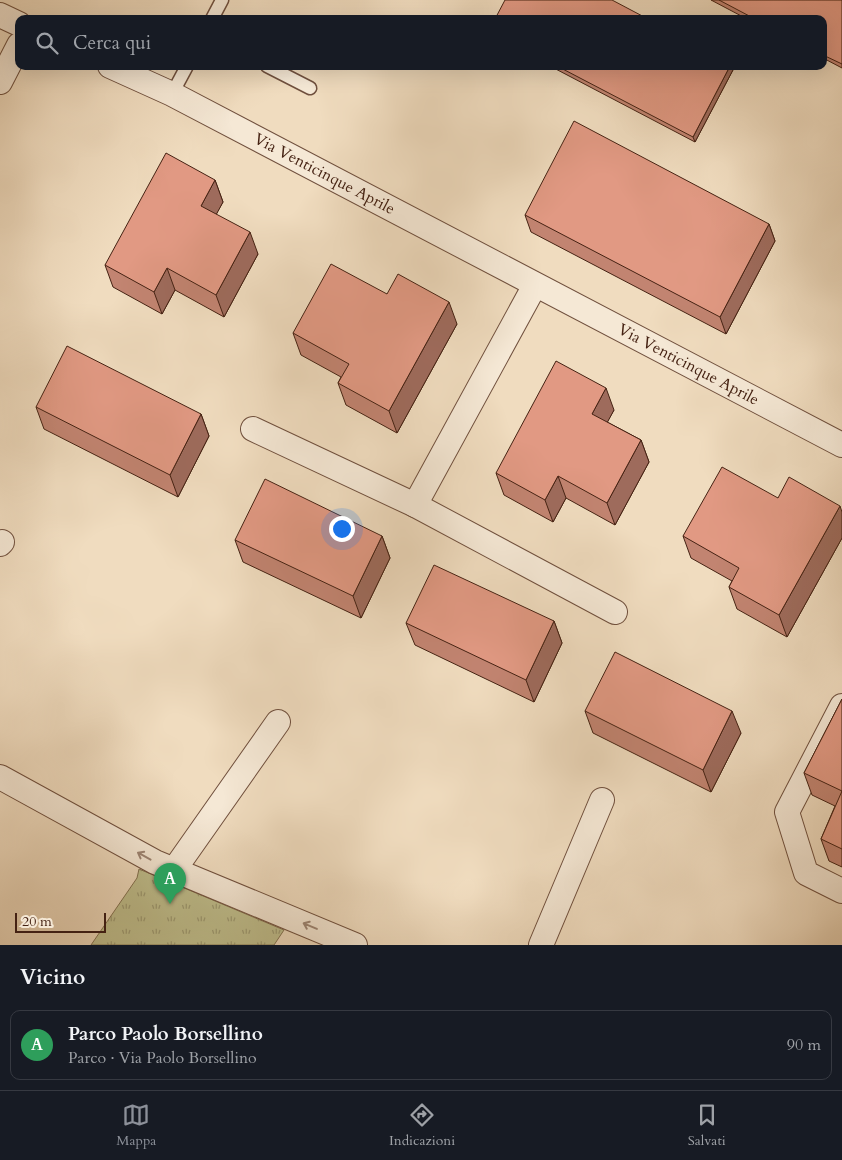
<!DOCTYPE html>
<html lang="it">
<meta charset="utf-8">
<style>
:root{--surface:#171b24;--page:#242831;--text:#f1f3f6;--muted:#9ea1a6;--line:#363941;--accent:#8c9099}
body{margin:0;font-family:Cardo,serif;background:var(--page);color:var(--text)}
.scale{position:absolute;left:15px;bottom:12px;width:91px;box-sizing:border-box;padding-left:5px;border:2px solid #452213;border-top:0;font-size:14px;line-height:18px;white-space:nowrap;color:#452213;-webkit-text-stroke:4px #f5e8d5;paint-order:stroke}
.you{position:absolute;left:341px;top:528px;width:18px;height:18px;margin:-12px;border:4px solid #fff;border-radius:50%;background:#1a73e8;box-shadow:0 0 0 8px #1a73e833}
.badge{display:grid;place-items:center;width:32px;height:32px;border-radius:50%;background:var(--accent);color:#fff;font-size:16px;font-weight:700}
.pin{position:absolute;translate:-50% -41px;filter:drop-shadow(0 1px 2px #0008)}
.pin::after{content:'';position:absolute;top:26px;width:18px;height:15px;background:inherit;clip-path:polygon(0 0,100% 0,50% 100%)}
.list{margin:0;padding:0;list-style:none}
h2{display:flex;justify-content:space-between;align-items:center;height:65px;margin:0;padding:0 20px;font-size:21px}
h2 small{font-size:16px;font-weight:400;color:var(--muted)}
.list li{display:grid;grid-template-columns:32px 1fr auto;gap:15px;align-items:center;box-sizing:border-box;height:70px;margin:0 10px 10px;padding:0 10px;border:1px solid var(--line);border-radius:10px}
.list b{display:block;font-size:19px;white-space:nowrap}
.list p{margin:0;font-size:16px;white-space:nowrap;color:var(--muted)}
.list em{font-size:16px;font-style:normal;color:var(--muted)}
.icon{flex:none;width:28px;height:28px;fill:none;stroke:currentColor;stroke-width:2;stroke-linecap:round;stroke-linejoin:round}
.map{position:relative;flex:none;width:842px;height:945px;overflow:hidden}
.search{position:absolute;background:var(--surface);box-shadow:0 5px 20px #0002;left:15px;right:15px;top:15px;height:55px;display:flex;align-items:center;gap:12px;box-sizing:border-box;padding:0 18px;border-radius:10px;color:var(--muted);font-size:19px}
.sheet{height:145px;background:var(--surface)}
nav{display:flex;justify-content:space-around;align-items:center;box-sizing:border-box;height:70px;border-top:1px solid var(--line);background:var(--surface);font-size:14px;color:var(--muted)}
nav a{display:grid;justify-items:center;gap:2px}
nav .on{color:var(--accent)}
.map>svg:first-child{display:block}
.grass{fill:url(#grass-tufts);stroke:#827050}
.lines{fill:none;stroke-linecap:round;stroke-linejoin:round}
.service-casing{stroke:#70503e;stroke-width:15}
.minor-casing{stroke:#70503e;stroke-width:26}
.service{stroke:#f5e8d5;stroke-width:12}
.minor{stroke:#f5e8d5;stroke-width:24}
.wall{fill:#c28471;stroke:#452213}
.shaded-wall{fill:#9e6b5c;stroke:#452213}
.building{fill:#e19983;stroke:#452213}
.oneway{stroke:#9d8574}
.labels{text-anchor:middle;dominant-baseline:central;stroke-width:4;stroke-linejoin:round;paint-order:stroke}
.street-label{font-size:16px;fill:#452213;stroke:#f5e8d5}
</style>
<div class="map">
<svg width="842" height="945" viewBox="0 0 842 945">
<defs>
<pattern id="grass-tufts" width="24" height="20" patternUnits="userSpaceOnUse" patternTransform="scale(1.25)"><rect width="24" height="20" fill="#bfbf8e"/><path d="M3 7l-1-3M5 7V3M7 7l1-3M15 17l-1-3M17 17v-4M19 17l1-3" fill="none" stroke="#9d9b73"/></pattern>
</defs>
<rect width="100%" height="100%" fill="#f0dcbf"/>
<filter id="stains"><feTurbulence type="fractalNoise" baseFrequency=".004" numOctaves="4"/><feColorMatrix values="0 0 0 0 .2 0 0 0 0 .09 0 0 0 0 .02 0 0 0 .5 -.17"/></filter>
<radialGradient id="worn" r=".72"><stop offset=".6" stop-color="#630" stop-opacity="0"/><stop offset="1" stop-color="#630" stop-opacity=".3"/></radialGradient>
<!-- grass -->
<path class="grass" d="M139,869L284,930L274,945H91L137,878Z"/>
<g class="lines">
<!-- service casing -->
<g class="service-casing">
<g id="service">
<path d="M212,19L222,0"/>
<path d="M267,66L310,88"/>
<path d="M172,94L187,66"/>
</g>
</g>
<!-- minor casing -->
<g class="minor-casing">
<g id="minor">
<path d="M0,15L19,24"/>
<path id="s1" d="M110,66L172,94L842,445"/>
<path d="M0,82L19,45"/>
<path d="M253,429L415,505L615,612"/>
<path d="M415,505L535,285"/>
<path d="M0,544L2,542"/>
<path d="M842,706L787,812L806,873L842,891"/>
<path d="M0,777L155,862L355,945"/>
<path d="M174,870L278,722"/>
<path d="M541,945L602,800"/>
</g>
</g>
<!-- service -->
<use href="#service" class="service"/>
<!-- minor -->
<use href="#minor" class="minor"/>
</g>
<!-- wall -->
<g class="wall">
<path d="M711,0H842V68L823,58V19H747Z"/>
<path d="M550,66H733L734,68L695,142Z"/>
<path d="M215,180L223,202L216,214L258,254L224,317L175,290L162,314L113,287L105,265Z"/>
<path d="M525,215L769,224L775,241L726,334L531,232Z"/>
<path d="M387,294L457,324L397,433L346,405L338,383L341,377L301,355L293,333Z"/>
<path d="M36,407L201,414L209,436L178,497L44,429Z"/>
<path d="M614,410L607,422L641,440L649,462L615,525L566,498L553,522L504,495L496,473Z"/>
<path d="M778,498L842,512V538L787,637L737,609L729,587L732,581L691,558L683,536Z"/>
<path d="M382,536L390,558L361,618L243,562L235,540Z"/>
<path d="M554,621L562,643L534,702L415,645L406,623Z"/>
<path d="M842,699V867L829,861L821,839L835,806L812,795L804,773Z"/>
<path d="M585,711L741,733L711,792L593,733Z"/>
</g>
<!-- shaded-wall -->
<g class="shaded-wall">
<path d="M730,66H733L734,68L695,142L693,137Z"/>
<path d="M215,180L223,202L209,228L201,206Z"/>
<path d="M769,224L775,241L726,334L720,317Z"/>
<path d="M250,232L258,254L224,317L216,295Z"/>
<path d="M167,268L175,290L162,314L154,292Z"/>
<path d="M449,302L457,324L397,433L389,411Z"/>
<path d="M606,388L614,410L600,436L592,414Z"/>
<path d="M201,414L209,436L178,497L170,475Z"/>
<path d="M641,440L649,462L615,525L607,503Z"/>
<path d="M558,476L566,498L553,522L545,500Z"/>
<path d="M840,506L842,512V538L787,637L779,615Z"/>
<path d="M382,536L390,558L361,618L353,596Z"/>
<path d="M554,621L562,643L534,702L526,680Z"/>
<path d="M732,711L741,733L711,792L703,770Z"/>
</g>
<!-- building -->
<g class="building">
<path d="M505,0H612L648,19H495Z"/>
<path d="M719,0H842V64L823,55V19H755Z"/>
<path d="M557,66H730L693,137Z"/>
<path d="M574,121L769,224L720,317L525,215Z"/>
<path d="M166,153L215,180L201,206L250,232L216,295L167,268L154,292L105,265Z"/>
<path d="M331,264L387,294L398,274L449,302L389,411L338,383L349,364L293,333Z"/>
<path d="M67,346L201,414L170,475L36,407Z"/>
<path d="M556,361L606,388L592,414L641,440L607,503L558,476L545,500L496,473Z"/>
<path d="M722,467L778,498L789,477L840,506L779,615L729,587L739,568L683,536Z"/>
<path d="M265,479L382,536L353,596L235,540Z"/>
<path d="M434,565L554,621L526,680L406,623Z"/>
<path d="M615,652L732,711L703,770L585,711Z"/>
<path d="M842,699V849L821,839L842,791L804,773Z"/>
</g>
<!-- one-way arrows -->
<defs><path id="oneway-shaft" d="M-6 0H5M1.5-3L5.5 0L1.5 3" fill="none" stroke-width="1.6" stroke-linecap="round" stroke-linejoin="round" transform="scale(1.25)"/></defs>
<g class="oneway">
<use href="#oneway-shaft" transform="translate(144 856) rotate(-151)"/>
<use href="#oneway-shaft" transform="translate(310 926) rotate(-157)"/>
</g>
<g class="labels">
<!-- street labels -->
<g class="street-label">
<text stroke="none"><textPath href="#s1" startOffset="240">Via Venticinque Aprile</textPath></text>
<text stroke="none"><textPath href="#s1" startOffset="651">Via Venticinque Aprile</textPath></text>
</g>
</g>
<rect width="100%" height="100%" filter="url(#stains)"/>
<rect width="100%" height="100%" fill="url(#worn)"/>
</svg>
<div class="scale">20 m</div>
<div class="you"></div>
<div class="pin badge" style="left:170px;top:904px;background:#2e9e5b">A</div>
<div class="search"><svg class="icon" aria-label="search" viewBox="0 0 24 24"><circle cx="10" cy="10" r="6"/><path d="M15 15l6 6"/></svg>Cerca qui</div>
</div>
<section class="sheet">
<h2>Vicino<small></small></h2>
<ul class="list">
<li><span class="badge" style="background:#2e9e5b">A</span><div><b>Parco Paolo Borsellino</b><p>Parco · Via Paolo Borsellino</p></div><em>90 m</em></li>
</ul>
</section>
<nav>
<a class="on"><svg class="icon" aria-label="map" viewBox="0 0 24 24"><path d="M3 6l6-2 6 2 6-2v14l-6 2-6-2-6 2zM9 4v14M15 6v14"/></svg>Mappa</a>
<a><svg class="icon" aria-label="directions" viewBox="0 0 24 24"><path d="M12 3l9 9-9 9-9-9zM9 14v-3h6M13 9l2 2-2 2"/></svg>Indicazioni</a>
<a><svg class="icon" aria-label="saved" viewBox="0 0 24 24"><path d="M7 4h10v16l-5-4-5 4z"/></svg>Salvati</a>
</nav>
